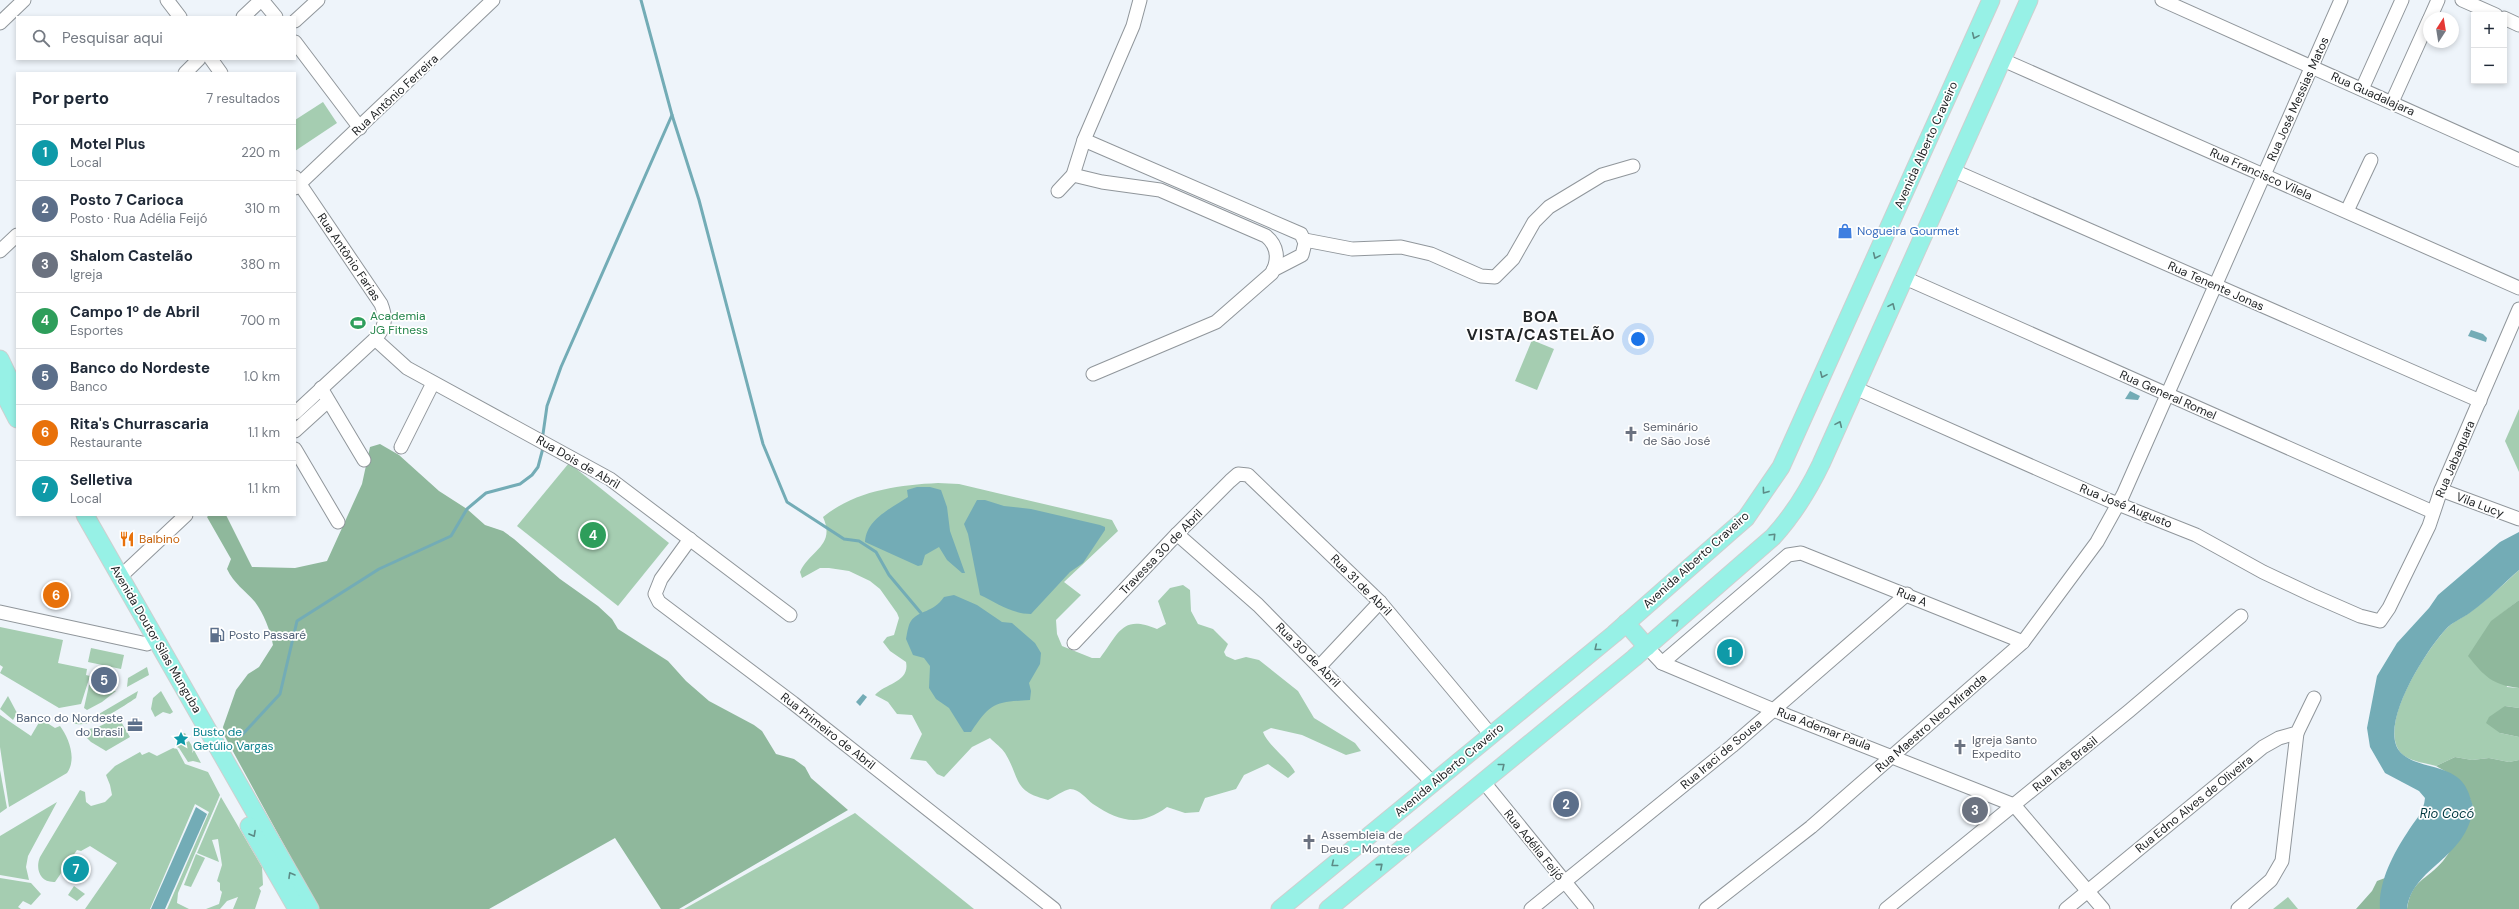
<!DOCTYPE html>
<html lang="pt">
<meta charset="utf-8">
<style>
:root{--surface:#fff;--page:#f2f2f3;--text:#1f2937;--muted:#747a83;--line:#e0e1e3;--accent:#0f766e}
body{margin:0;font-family:"DM Sans",sans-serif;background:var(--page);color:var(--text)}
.controls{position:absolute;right:12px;top:12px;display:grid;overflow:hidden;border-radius:0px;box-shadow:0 2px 6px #0003}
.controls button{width:36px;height:36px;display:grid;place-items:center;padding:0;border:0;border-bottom:1px solid var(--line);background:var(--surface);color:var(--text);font:20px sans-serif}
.compass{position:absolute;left:2423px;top:12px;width:36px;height:36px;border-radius:50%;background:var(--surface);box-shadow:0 2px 6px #0003;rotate:12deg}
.you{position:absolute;left:1638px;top:339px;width:14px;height:14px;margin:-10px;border:3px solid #fff;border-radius:50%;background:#1a73e8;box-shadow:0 0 0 6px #1a73e833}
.badge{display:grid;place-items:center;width:26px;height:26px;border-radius:50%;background:var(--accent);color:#fff;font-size:13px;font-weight:700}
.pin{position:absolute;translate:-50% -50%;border:2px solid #fff;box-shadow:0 1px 4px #0006}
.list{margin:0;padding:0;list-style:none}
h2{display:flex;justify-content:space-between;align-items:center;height:52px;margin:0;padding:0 16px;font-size:17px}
h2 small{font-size:13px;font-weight:400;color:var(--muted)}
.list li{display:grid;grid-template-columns:26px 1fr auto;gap:12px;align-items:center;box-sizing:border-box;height:56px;padding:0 16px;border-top:1px solid var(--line)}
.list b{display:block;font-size:15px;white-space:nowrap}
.list p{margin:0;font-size:13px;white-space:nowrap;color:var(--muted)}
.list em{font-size:13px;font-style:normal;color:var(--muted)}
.icon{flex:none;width:22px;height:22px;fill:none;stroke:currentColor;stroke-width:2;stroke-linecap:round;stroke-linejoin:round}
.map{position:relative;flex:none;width:2519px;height:909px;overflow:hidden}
.search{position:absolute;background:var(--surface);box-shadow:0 2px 6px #0003;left:16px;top:16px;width:280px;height:44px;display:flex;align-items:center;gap:10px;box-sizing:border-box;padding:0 14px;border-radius:0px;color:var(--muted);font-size:15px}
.panel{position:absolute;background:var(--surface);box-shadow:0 2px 6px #0003;left:16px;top:72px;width:280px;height:444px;border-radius:0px}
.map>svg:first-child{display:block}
.green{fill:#a5cdb1}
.forest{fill:#8fb89c}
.water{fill:#73acb6}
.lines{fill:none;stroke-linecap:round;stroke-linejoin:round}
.stream{stroke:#73acb6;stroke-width:3}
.minor-casing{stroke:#90969b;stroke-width:15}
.major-casing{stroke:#cecfcf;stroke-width:19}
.minor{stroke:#fff;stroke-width:13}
.major{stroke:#97f1e6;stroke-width:17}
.oneway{stroke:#5c8b86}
.labels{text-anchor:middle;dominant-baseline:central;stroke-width:3.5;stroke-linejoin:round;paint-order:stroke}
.street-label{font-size:12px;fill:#222527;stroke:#fff}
.shop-label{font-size:12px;fill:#366cbe;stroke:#fff;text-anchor:start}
.leisure-label{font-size:12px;fill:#27864d;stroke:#fff;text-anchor:start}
.worship-label{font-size:12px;fill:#5b616d;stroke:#fff;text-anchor:start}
.food-label{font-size:12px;fill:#c56008;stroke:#fff;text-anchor:start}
.service-label{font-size:12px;fill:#4e5e75;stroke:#fff;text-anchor:start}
.culture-label{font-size:12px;fill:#0d838f;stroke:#fff;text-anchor:start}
.water-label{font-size:13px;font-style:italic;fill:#003941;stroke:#fff}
.district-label{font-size:16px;font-weight:bold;letter-spacing:1px;fill:#222527;stroke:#fff}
</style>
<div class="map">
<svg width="2519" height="909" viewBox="0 0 2519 909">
<rect width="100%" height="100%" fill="#eef4fa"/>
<!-- green -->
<g class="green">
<path d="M323,102L337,123L295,151V120Z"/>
<path d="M1532,340L1554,349L1537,390L1515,381Z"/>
<path d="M2519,409V472L2505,441Z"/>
<path d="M569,463L669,543L618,606L517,526Z"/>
<path d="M938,483L959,484L1112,520L1118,531L1064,582L1081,595L1056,620L1057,634L1062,646L1092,658H1100C1119,633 1122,614 1157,629L1166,624L1158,601L1170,588L1183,585L1190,590L1191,611L1198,624L1213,629L1228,644L1224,652L1226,656L1235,660L1246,657L1259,660L1298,691L1314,718L1355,743L1361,751L1346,755L1302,735L1271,728L1263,732C1269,747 1286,756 1295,772L1288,778L1268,764L1244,775L1236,789L1205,798L1199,812L1185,813L1167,807C1140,827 1120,822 1093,804C1086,799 1080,789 1070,789C1064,790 1054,797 1048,800C1012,791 1021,779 1005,753C1002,748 995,743 990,738L972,747L944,777L937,774L926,761L910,759L922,734L912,715L897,714L888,702L875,695C886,683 910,682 906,662L890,651L883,642L887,637L894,635L899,618L897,613L880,589L870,581L849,571L829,568H820L802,578L800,572C810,550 836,546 823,517C855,491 897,485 938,483Z"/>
<path d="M2519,570V600L2491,622L2507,687L2519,688V708L2505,706L2500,733L2519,737V760L2509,762L2489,758L2472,760L2455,757L2436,766C2425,763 2407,761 2400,752C2378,723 2426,651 2446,629C2453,621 2465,617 2473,610C2489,598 2504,584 2519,570Z"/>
<path d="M0,627L63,640L58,663L87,669L86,675L90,676L81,704L59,708L0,673L3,667L0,665Z"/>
<path d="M91,648L124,655L121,669L88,662Z"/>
<path d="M147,667L149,675L127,687L128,678Z"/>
<path d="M89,685L116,691L102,702L87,710L84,708Z"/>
<path d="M138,691L136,698C122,707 90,730 73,723L92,718Z"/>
<path d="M161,691L173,712L170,714L163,712L155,717L151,709L153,698Z"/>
<path d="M8,696L17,713L13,720L0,709Z"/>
<path d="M0,715L31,736L41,719L55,728L60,726C69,738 77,759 67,773L9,807L0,747Z"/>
<path d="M115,719L117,722L120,720L130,737L106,751L91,742L80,731L98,727Z"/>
<path d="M185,733L188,739L185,740V743L189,741L193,748L192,753L194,750L201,763L193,761L188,762L179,748L175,746L179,744L181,734Z"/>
<path d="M173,748L177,749L185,764L208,772L220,795L178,893L177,903L189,909H167L209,812L195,804L150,909H85L117,863L90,846L81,851L77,850L55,882C40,883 35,869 40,857L80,790L85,792L86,802L91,806L105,802L112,795L110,785L106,775L115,766L140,752L142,755L149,752L157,756Z"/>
<path d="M0,770L7,808L0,813Z"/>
<path d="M221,797L262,867L263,885L259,888L261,891L255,909H233L238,897L227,901L220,909H206L219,904L222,892L220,890V883L217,881L222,865L218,839L212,840L219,862L197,853Z"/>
<path d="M57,802L28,856L26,867L29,880L0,875V836Z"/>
<path d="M855,813L974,909H684Z"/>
<path d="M196,854L205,858L191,887L184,885Z"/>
<path d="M0,878L31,883L41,894L31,905L23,901L18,907L21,909H0Z"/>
<path d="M74,886L85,894L77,901L68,895Z"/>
<path d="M2288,897L2298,909H2273Z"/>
</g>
<!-- forest -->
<g class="forest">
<path d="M380,444L399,455L439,491L467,509L485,525L503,531L514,539L560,579L598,606L612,619L618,629L668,661L686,681L709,701L754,725L762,731L776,754L794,759L805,767L811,778L848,810L679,909H661L615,838L489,909H319L224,735L223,727L236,690L248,674L259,667L273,645C270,630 264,614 255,602C245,590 234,584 227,569L231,559L207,517L209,515H226L252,567L295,568L327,561L362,484L370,447Z"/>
<path d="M2519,600V688C2492,685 2484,676 2468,656L2491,621Z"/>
<path d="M2505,706L2519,708V737L2500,733L2486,723L2489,717Z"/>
<path d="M2455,757L2472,760L2489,758L2509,762L2519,760V909H2407C2411,880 2427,880 2443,861C2454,848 2464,822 2473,807C2465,783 2458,778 2436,766Z"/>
<path d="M2385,878L2380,909H2356L2372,891L2377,881Z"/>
</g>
<!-- water -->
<g class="water">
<path d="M2471,330L2483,334L2487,338L2486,342L2468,336Z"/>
<path d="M2130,391L2140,396L2138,400L2125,399Z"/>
<path d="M917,487H930L941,490L947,507L950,531L965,573H962L947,560L939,547L925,555L922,565L918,566L865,542C866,519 892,508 908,497L907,490Z"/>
<path d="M977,500H985L1004,506L1031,509L1100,525L1105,527V530L1083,563L1070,572L1031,614C1012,614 997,603 980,595L968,534L964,524Z"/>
<path d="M2519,532V570C2503,584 2488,600 2471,612C2463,618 2452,622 2446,629C2427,649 2376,727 2401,753C2420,771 2458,762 2469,794C2470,798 2473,804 2473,808C2467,859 2412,867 2407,909H2380C2378,883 2393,854 2407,833C2414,821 2424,813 2425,798L2419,791L2385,773L2370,747L2367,728L2377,676L2397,643L2429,608L2438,595L2500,542Z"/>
<path d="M954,595L977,605L1002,622L1012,623L1035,643L1041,653L1040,664L1029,683L1031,691L1030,700C995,702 991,702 971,732H964L949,708L936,699L929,688L930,666L924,658L913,655L906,639C907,634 908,625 911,621C919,610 933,613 944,597Z"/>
<path d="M863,694L867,697L860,706L856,702Z"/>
<path d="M196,807L207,814L165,909H151Z"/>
</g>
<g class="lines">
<!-- stream -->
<g class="stream">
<path d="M672,115L699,200L763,444L787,502L844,539L859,541L876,552L889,575L921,613"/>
<path d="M543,434L547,406L561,367L672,115L641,0"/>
<path d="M242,735L280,694L297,621L379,569L451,536L467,509L486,493L520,484L532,475L538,467L543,448"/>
</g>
<!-- minor casing -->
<g class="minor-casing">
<g id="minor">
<path d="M167,0L180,17"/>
<path d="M262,0L276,17"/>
<path d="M2162,0L2519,160"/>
<path d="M2462,0L2496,15"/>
<path d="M243,17L261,0"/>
<path d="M2430,18L2438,0"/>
<path d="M2504,18L2519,25"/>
<path d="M295,21L318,0"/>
<path d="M0,23L24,0"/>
<path d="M295,42L360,128"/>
<path d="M211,59L221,73"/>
<path d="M2003,60L2519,288"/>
<path d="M185,73L199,59"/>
<path d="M2362,89L2402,0"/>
<path d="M2392,102L2429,20"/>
<path d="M1084,140L1301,234L1305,243L1302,255L1273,270"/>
<path d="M1952,170L2480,401"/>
<path d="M1073,175L1102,182L1160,190L1266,236C1278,246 1279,259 1272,273L1216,322L1093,374"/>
<path d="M295,177L381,304C387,319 385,328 375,339L295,413"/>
<path d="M295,188L493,0"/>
<path d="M1058,191L1073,175L1084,140L1133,26L1140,0"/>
<path d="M2347,211L2371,160"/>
<path d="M1305,240L1352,249L1401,247L1431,254L1481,276L1495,277L1513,259L1534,222L1549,207L1602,175L1633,166"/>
<path d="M0,251L17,235"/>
<path d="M1905,278L2433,512"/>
<path d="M375,339L407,368L610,479L790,615"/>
<path d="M321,388L364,460"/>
<path d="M1855,388L2108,500L2196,535L2263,572L2312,595L2360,616L2380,621L2389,608L2429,526L2441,490L2519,309"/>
<path d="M295,431L328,401"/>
<path d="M401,447L433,383"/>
<path d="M295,449L338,522"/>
<path d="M2441,490L2519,519"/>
<path d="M1177,534L1258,605L1433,783"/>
<path d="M690,539L661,579L655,594L659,602L793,703L1054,909"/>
<path d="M121,576L186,515"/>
<path d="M0,612L147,644L157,639"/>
<path d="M1074,643L1177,534L1230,481L1238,474L1248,475L1380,602L1491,735"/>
<path d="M1647,647L1662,663L1788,716L2014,805L2103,909"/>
<path d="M1662,663L1788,555L1801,553L2023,642"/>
<path d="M1320,666L1380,602"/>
<path d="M1483,781L1587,909"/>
<path d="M1531,909L1732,746L1907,594"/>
<path d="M1706,909L1811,827L2023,642L2097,542L2123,495L2341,0"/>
<path d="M1886,909L2129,711L2241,616"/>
<path d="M2066,909L2263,747L2279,738L2297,733L2314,698"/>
<path d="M2238,909L2271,880L2282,861L2297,733"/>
</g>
</g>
<!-- major casing -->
<g class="major-casing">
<g id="major">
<path d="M0,359L17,395"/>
<path d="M0,386L17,419"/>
<path d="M85,515L310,909"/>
<path d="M1626,623L1647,647"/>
<path d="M249,826L297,909"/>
<path d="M1280,909L1614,634L1731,531L1746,518L1781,467L1991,0"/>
<path d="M1328,909L1634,658L1773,537C1793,515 1808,491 1821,464L2029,0"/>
</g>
</g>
<!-- minor -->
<use href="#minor" class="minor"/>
<!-- major -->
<use href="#major" class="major"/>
</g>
<!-- one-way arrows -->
<defs><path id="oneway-chevron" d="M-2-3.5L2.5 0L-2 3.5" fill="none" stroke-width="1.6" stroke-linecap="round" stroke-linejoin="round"/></defs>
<g class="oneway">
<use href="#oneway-chevron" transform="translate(1975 36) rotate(114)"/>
<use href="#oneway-chevron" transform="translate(1876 256) rotate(114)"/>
<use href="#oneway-chevron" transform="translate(1892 306) rotate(-66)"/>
<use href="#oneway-chevron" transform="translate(1823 375) rotate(114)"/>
<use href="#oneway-chevron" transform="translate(1839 424) rotate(-66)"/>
<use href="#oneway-chevron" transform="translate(1765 491) rotate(126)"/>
<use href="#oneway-chevron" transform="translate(1773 536) rotate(-46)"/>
<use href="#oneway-chevron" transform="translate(1676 622) rotate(-41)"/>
<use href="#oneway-chevron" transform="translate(1597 648) rotate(141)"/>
<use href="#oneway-chevron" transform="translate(1502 766) rotate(-39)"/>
<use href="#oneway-chevron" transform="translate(253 834) rotate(61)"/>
<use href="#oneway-chevron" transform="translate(1334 864) rotate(141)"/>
<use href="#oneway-chevron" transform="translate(1380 866) rotate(-40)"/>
<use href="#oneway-chevron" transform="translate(291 875) rotate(-120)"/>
</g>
<!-- icons -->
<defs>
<g id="shop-bare" transform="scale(1.2)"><path d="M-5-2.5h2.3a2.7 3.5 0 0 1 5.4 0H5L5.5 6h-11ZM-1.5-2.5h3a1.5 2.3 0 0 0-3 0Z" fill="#3f7fe0" stroke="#fff" stroke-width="2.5" paint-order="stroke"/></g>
<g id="stadium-bare" transform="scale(1.2)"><path d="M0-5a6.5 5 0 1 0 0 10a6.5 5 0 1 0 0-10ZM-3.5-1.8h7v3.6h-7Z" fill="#2e9e5b" stroke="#fff" stroke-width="2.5" paint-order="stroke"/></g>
<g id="church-bare" transform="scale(1.2)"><path d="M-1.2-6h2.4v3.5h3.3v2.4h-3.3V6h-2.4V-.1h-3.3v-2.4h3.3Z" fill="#6b7280" stroke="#fff" stroke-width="2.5" paint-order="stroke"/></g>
<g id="restaurant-bare" transform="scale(1.2)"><path d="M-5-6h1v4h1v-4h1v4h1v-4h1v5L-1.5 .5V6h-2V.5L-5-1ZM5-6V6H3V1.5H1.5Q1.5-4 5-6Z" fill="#e8710a" stroke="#fff" stroke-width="2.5" paint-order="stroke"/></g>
<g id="fuel-bare" transform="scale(1.2)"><path d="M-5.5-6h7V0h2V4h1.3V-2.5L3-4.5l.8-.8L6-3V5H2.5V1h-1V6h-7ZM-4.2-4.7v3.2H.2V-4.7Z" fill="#5c6f8a" stroke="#fff" stroke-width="2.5" paint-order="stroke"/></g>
<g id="office-bare" transform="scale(1.2)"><path d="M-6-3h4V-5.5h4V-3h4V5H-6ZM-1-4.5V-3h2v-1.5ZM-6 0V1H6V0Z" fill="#5c6f8a" stroke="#fff" stroke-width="2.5" paint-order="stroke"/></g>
<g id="sight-bare" transform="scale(1.2)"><path d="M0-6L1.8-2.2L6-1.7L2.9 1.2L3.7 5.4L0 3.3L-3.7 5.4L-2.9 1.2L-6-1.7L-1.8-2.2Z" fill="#0f9aa8" stroke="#fff" stroke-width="2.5" paint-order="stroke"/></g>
</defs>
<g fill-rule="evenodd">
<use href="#shop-bare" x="1845" y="231"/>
<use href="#stadium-bare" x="358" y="323"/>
<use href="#church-bare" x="1631" y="434"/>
<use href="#restaurant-bare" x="127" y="539"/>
<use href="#fuel-bare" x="217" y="635"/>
<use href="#office-bare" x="135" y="725"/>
<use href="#sight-bare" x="181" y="739"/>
<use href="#church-bare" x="1960" y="747"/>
<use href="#church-bare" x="1309" y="842"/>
</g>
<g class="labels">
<!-- street labels -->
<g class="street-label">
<text transform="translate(2373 94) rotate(24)">Rua Guadalajara</text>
<text transform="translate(395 95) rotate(-43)">Rua Antônio Ferreira</text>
<text transform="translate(2298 99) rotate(-66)">Rua José Messias Matos</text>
<text transform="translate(1926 145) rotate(-66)">Avenida Alberto Craveiro</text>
<text transform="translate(2261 174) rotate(24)">Rua Francisco Vilela</text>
<text transform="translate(349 257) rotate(56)">Rua Antônio Farias</text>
<text transform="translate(2216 286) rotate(24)">Rua Tenente Jonas</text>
<text transform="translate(2168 395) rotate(24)">Rua General Romel</text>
<text transform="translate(2455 459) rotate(-67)">Rua Jabaquara</text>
<text transform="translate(578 462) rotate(30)">Rua Dois de Abril</text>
<text transform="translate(2480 505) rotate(21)">Vila Lucy</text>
<text transform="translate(2126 506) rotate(22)">Rua José Augusto</text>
<text transform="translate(1161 552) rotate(-46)">Travessa 30 de Abril</text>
<text transform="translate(1696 560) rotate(-42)">Avenida Alberto Craveiro</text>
<text transform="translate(1361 585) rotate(45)">Rua 31 de Abril</text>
<text transform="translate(1912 597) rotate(22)">Rua A</text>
<text transform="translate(156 639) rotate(60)">Avenida Doutor Silas Munguba</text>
<text transform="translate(1308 655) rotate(45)">Rua 30 de Abril</text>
<text transform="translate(1931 723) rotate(-41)">Rua Maestro Neo Miranda</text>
<text transform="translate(1824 729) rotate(21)">Rua Ademar Paula</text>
<text transform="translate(828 731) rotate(38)">Rua Primeiro de Abril</text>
<text transform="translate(1721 754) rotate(-40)">Rua Iraci de Sousa</text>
<text transform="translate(2065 764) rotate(-39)">Rua Inês Brasil</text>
<text transform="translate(1449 770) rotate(-40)">Avenida Alberto Craveiro</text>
<text transform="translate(2194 804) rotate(-39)">Rua Edno Alves de Oliveira</text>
<text transform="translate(1534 845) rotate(51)">Rua Adélia Feijó</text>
</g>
<!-- shop labels -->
<g class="shop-label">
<text x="1857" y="231">Nogueira Gourmet</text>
</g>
<!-- leisure labels -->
<g class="leisure-label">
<text x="370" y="316">Academia<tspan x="370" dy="14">JG Fitness</tspan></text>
</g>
<!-- worship labels -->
<g class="worship-label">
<text x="1643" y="427">Seminário<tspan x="1643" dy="14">de São José</tspan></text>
<text x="1972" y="740">Igreja Santo<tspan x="1972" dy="14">Expedito</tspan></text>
<text x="1321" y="835">Assembleia de<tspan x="1321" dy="14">Deus - Montese</tspan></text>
</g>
<!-- food labels -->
<g class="food-label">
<text x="139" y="539">Balbino</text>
</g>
<!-- service labels -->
<g class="service-label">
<text x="229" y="635">Posto Passaré</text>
<text x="123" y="718" text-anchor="end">Banco do Nordeste<tspan x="123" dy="14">do Brasil</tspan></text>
</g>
<!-- culture labels -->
<g class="culture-label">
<text x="193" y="732">Busto de<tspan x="193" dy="14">Getúlio Vargas</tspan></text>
</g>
<!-- water labels -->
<g class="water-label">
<text x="2447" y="813">Rio Cocó</text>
</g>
<!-- district labels -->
<g class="district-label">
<text x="1541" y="316">BOA<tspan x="1541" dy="18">VISTA/CASTELÃO</tspan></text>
</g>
</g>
</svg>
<div class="controls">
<button>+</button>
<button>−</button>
</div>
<svg class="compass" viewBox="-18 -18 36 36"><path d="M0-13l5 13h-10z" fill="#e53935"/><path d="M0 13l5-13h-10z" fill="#747a83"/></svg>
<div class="you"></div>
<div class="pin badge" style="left:1730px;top:652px;background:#0f9aa8">1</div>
<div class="pin badge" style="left:1566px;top:804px;background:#5c6f8a">2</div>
<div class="pin badge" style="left:1975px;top:810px;background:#6b7280">3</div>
<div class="pin badge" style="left:593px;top:535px;background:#2e9e5b">4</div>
<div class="pin badge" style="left:104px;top:680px;background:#5c6f8a">5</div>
<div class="pin badge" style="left:56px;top:595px;background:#e8710a">6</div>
<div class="pin badge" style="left:76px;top:869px;background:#0f9aa8">7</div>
<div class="search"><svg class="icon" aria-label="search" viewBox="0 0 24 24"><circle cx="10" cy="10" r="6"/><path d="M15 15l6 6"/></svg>Pesquisar aqui</div>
<section class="panel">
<h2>Por perto<small>7 resultados</small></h2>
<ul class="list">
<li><span class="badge" style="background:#0f9aa8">1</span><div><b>Motel Plus</b><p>Local</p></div><em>220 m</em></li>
<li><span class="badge" style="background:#5c6f8a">2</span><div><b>Posto 7 Carioca</b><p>Posto · Rua Adélia Feijó</p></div><em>310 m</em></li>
<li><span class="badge" style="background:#6b7280">3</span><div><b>Shalom Castelão</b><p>Igreja</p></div><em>380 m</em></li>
<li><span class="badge" style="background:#2e9e5b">4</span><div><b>Campo 1º de Abril</b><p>Esportes</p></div><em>700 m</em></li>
<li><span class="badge" style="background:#5c6f8a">5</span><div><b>Banco do Nordeste</b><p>Banco</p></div><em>1.0 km</em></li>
<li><span class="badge" style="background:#e8710a">6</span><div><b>Rita's Churrascaria</b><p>Restaurante</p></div><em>1.1 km</em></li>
<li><span class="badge" style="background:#0f9aa8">7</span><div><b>Selletiva</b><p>Local</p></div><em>1.1 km</em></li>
</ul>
</section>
</div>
